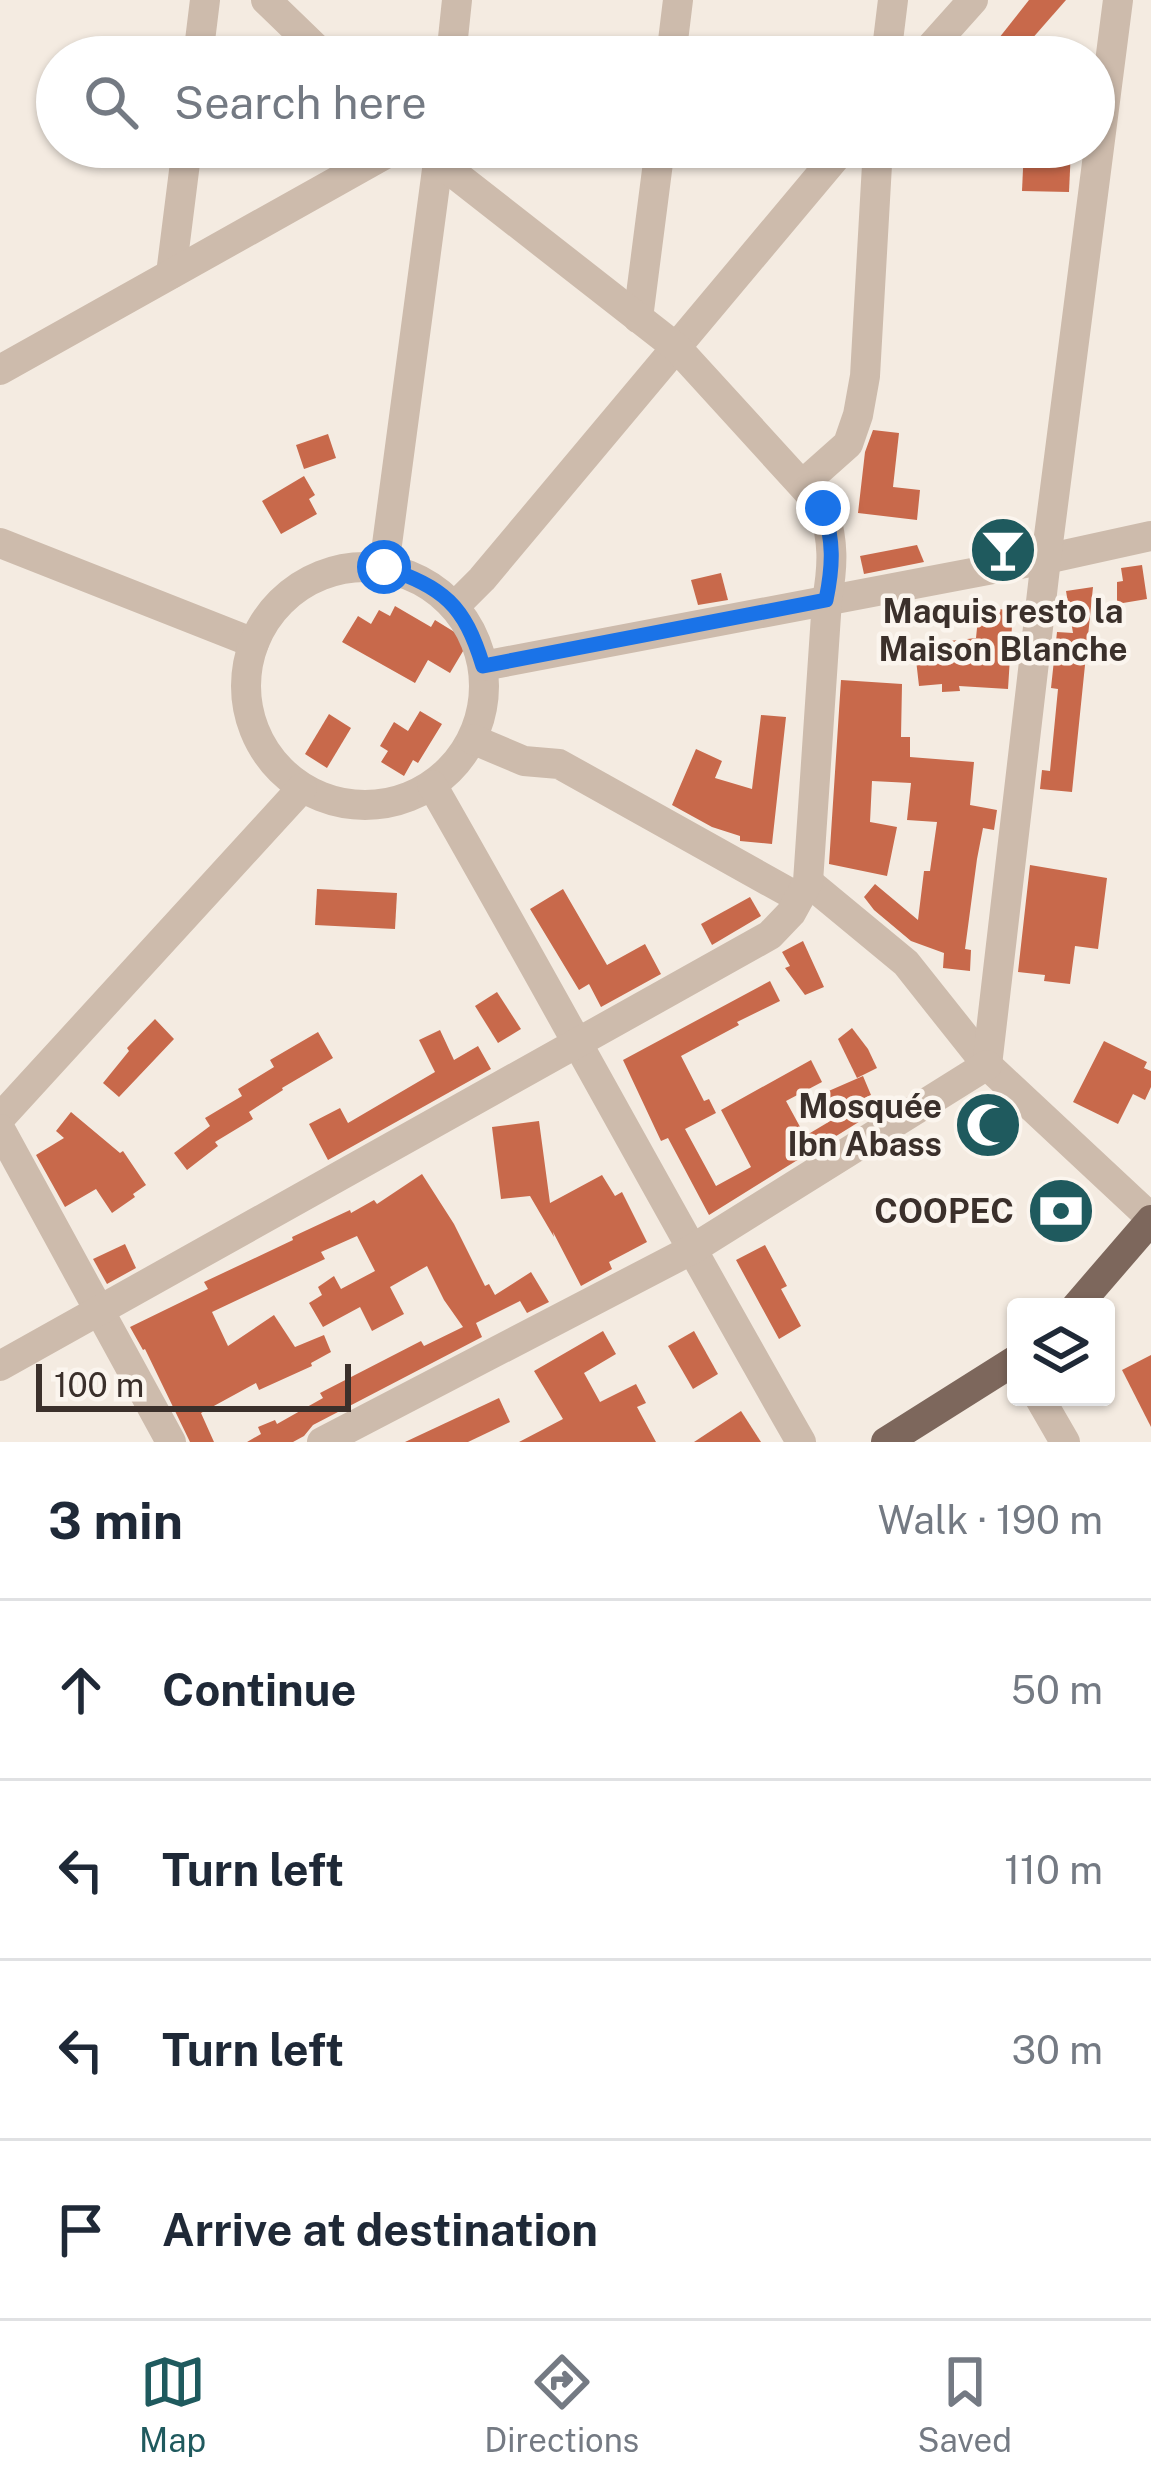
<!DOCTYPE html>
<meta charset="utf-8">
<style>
:root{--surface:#fff;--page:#f6f6f7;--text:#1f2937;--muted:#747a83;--line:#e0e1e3;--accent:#1f5a5e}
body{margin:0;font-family:"Public Sans",sans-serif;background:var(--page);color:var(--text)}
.controls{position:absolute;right:36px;bottom:36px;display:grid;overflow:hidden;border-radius:12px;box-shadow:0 3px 9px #0004}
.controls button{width:108px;height:108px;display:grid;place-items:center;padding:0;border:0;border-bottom:3px solid var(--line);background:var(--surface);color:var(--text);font:60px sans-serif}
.scale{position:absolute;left:36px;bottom:30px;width:315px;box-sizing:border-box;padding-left:12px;border:6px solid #3b302b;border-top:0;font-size:33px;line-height:42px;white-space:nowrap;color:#3b302b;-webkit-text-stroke:9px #fbf5ee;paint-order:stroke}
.stop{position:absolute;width:36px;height:36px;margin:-27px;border:9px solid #1a73e8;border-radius:50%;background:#fff}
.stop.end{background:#1a73e8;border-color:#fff;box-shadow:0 3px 12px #0008}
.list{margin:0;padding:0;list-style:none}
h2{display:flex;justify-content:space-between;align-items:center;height:156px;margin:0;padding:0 48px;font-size:51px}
h2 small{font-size:39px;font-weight:400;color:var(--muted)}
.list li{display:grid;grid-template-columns:78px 1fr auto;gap:36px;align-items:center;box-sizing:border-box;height:180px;padding:0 48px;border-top:3px solid var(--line)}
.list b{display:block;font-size:45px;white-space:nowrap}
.list em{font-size:39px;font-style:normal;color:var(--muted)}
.icon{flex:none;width:66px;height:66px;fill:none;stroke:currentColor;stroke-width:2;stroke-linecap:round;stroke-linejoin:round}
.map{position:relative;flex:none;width:1151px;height:1442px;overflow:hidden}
.search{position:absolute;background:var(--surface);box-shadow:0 3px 9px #0004;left:36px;right:36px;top:36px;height:132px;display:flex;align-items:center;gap:30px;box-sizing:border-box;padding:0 42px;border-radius:66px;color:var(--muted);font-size:45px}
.sheet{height:876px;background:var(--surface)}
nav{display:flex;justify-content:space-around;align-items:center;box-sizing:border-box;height:168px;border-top:3px solid var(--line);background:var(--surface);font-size:33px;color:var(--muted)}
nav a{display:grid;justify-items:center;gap:6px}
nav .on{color:var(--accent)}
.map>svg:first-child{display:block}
.building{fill:#c8694b}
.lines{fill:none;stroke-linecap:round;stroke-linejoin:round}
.minor{stroke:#cdbbac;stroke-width:30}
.major{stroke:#7d675c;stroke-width:30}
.route{stroke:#1a73e8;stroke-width:15}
.labels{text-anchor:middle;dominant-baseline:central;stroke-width:9;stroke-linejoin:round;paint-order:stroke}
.poi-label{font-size:33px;font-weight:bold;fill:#3b302b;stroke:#fbf5ee;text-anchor:end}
</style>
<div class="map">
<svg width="1151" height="1442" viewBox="0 0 1151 1442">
<rect width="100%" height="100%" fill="#f4ebe1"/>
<!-- building -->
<g class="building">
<path d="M1029,0H1066L1016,57H984Z"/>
<path d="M1024,147L1071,149L1069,192L1022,191Z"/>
<path d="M873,430L899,433L893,487L920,490L917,520L858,513L865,452Z"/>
<path d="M328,434L336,458L304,469L296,445Z"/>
<path d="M304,476L315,495L309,499L317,514L281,534L262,501Z"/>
<path d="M917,545L924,562L864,574L860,556Z"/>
<path d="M1142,565L1147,599L1117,604V582L1123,581L1121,568Z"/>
<path d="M721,573L728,600L698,605L691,580Z"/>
<path d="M1093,587L1072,792L1040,789L1042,770L1050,771L1058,689L1051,688L1057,632L1073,633L1066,591Z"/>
<path d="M395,606L431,627L435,620L469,641L450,673L428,660L415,683L342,642L358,616L371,624L379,610L390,616Z"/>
<path d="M979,608L1013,610L1008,689L959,686L960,691L942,692V684L919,686L915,651L942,648L941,642L976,638Z"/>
<path d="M841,680L902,684L901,737H910V757L974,762L970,805L997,810L994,830L983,828L977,859L965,949L971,950L970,971L943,968L944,953L911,941L874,910L864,897L875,884L918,920L924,871H930L937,822L907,820L911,783L872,781L870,822L897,827L887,876L829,864Z"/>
<path d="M420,711L442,724L418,763L413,760L404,776L381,762L388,751L380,746L394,722L408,731Z"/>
<path d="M329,714L351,728L327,768L305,754Z"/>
<path d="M761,715L786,717L772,844L740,841V836L712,827L672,805L696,749L722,761L715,778L752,789Z"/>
<path d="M1030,865L1107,878L1098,949L1075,946L1070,984L1044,981L1045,975L1018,972Z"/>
<path d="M317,889L397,893L395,929L315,925Z"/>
<path d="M563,889L607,965L645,944L661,974L601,1007L589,984L579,990L530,909Z"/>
<path d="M750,897L761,916L712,945L701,924Z"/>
<path d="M803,941L824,987L805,995L785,968L790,966L782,952Z"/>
<path d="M770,981L780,1001L737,1022L739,1025L681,1056L704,1101L709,1099L716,1113L685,1129L716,1186L751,1167L721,1110L811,1060L822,1082L786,1101L805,1136L837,1117L824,1093L863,1076L871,1095L853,1103L862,1120L709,1215L668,1138L661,1141L623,1060Z"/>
<path d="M497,992L521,1029L498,1043L475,1006Z"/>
<path d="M155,1019L174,1039L119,1097L103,1083L129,1051L127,1048Z"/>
<path d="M852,1028L868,1049L877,1068L857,1078L838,1039Z"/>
<path d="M440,1030L454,1060L478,1046L491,1069L328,1160L309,1124L340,1108L348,1123L435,1072L419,1040Z"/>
<path d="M318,1032L333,1058L282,1088L283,1090L249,1112L253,1119L215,1142L218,1146L187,1170L174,1153L210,1126L205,1118L242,1096L238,1089L274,1067L270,1060Z"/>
<path d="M1104,1041L1147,1062L1144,1068L1151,1071V1087L1145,1100L1133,1094L1118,1124L1073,1102Z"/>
<path d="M71,1112L120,1153L123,1151L146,1185L133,1194L135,1197L112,1213L96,1189L65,1207L36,1155L64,1138L56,1131Z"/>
<path d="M539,1121L550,1203L602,1175L615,1196L622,1192L647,1242L609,1262L612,1269L581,1286L553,1232L554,1237L530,1196L501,1199L492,1127Z"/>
<path d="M422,1174L454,1224L485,1286L489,1284L495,1295L531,1272L549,1302L527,1313L520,1301L476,1323L482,1337L313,1425L304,1436L293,1442H247L261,1434L258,1427L275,1420L277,1424L323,1398L320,1393L421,1341L424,1346L463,1327L444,1300L427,1266L390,1287L404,1314L372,1331L360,1307L323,1327L309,1303L322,1295L318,1287L334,1276L341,1289L375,1271L357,1236L321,1252L325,1259L212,1312L228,1346L274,1315L295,1347L324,1335L331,1352L311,1363L312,1366L259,1390L256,1383L201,1413L214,1442H190L145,1349L143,1350L130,1327L208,1289L204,1282L293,1240L292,1237L350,1210L351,1213L374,1200L377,1204Z"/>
<path d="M125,1244L136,1268L107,1284L93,1259Z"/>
<path d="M765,1245L787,1286L781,1289L801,1326L779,1339L736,1260Z"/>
<path d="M603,1331L616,1354L584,1373L600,1402L636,1384L646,1403L637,1407L656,1442H519L563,1419L534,1371Z"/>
<path d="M694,1331L718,1374L693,1389L668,1346Z"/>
<path d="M1151,1355V1427L1122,1370Z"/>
<path d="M499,1398L510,1422L468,1442H405Z"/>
<path d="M741,1411L761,1442H694Z"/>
</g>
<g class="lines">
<!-- minor -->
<g class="minor">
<path d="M266,0L325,57"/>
<path d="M198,57L205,0"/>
<path d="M451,57L457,0"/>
<path d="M671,57L678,0"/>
<path d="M886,57L893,0"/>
<path d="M922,57L973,0"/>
<path d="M171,274L187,147"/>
<path d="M638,318L660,147"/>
<path d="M0,370L398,147"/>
<path d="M803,484L848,444L858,415L865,376L878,147"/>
<path d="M0,543L254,643"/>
<path d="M384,567L440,147"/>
<circle cx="365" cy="686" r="119"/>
<path d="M455,606L482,579L844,147"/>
<path d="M483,666L1046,559L1151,536"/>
<path d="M472,739L524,761L559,764L799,898"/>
<path d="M432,785C557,1003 676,1224 801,1442"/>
<path d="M808,882L906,963L987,1065L1151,1218"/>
<path d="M987,1065L1046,559L1118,0"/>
<path d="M0,1118L302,788"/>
<path d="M0,1129L171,1442"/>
<path d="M0,1366L770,935L791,913L808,882L827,600C833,566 834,541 823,508L677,348L420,147"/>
<path d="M1039,1397L1065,1442"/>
<path d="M322,1442L691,1250L987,1065"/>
</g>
<!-- major -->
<g class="major">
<path d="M1076,1307L1151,1220"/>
<path d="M886,1442L1016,1360"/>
</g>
</g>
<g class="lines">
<!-- route -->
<path class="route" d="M384,567C444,588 464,604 483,666L826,600C833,566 834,541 823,508"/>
</g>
<!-- icons -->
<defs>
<g id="bar-disc" transform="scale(3.45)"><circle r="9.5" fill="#1f5a5e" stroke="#fbf5ee"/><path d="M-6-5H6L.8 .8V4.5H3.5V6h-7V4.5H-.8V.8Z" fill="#fff"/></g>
<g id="mosque-disc" transform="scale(3.45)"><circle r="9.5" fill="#1f5a5e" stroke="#fbf5ee"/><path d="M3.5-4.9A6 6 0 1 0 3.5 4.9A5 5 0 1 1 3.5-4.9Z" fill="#fff"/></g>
<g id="bank-disc" transform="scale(3.45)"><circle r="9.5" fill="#1f5a5e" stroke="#fbf5ee"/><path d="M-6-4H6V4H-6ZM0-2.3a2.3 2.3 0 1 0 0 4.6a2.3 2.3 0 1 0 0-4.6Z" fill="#fff"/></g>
</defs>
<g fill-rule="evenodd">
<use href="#bar-disc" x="1003" y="550"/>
<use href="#mosque-disc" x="988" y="1125"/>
<use href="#bank-disc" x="1061" y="1211"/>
</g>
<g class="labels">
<!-- poi labels -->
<g class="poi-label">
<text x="1003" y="611" text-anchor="middle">Maquis resto la<tspan x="1003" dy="38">Maison Blanche</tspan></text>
<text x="942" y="1106">Mosquée<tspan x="942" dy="38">Ibn Abass</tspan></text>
<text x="1014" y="1211">COOPEC</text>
</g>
</g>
</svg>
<div class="controls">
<button><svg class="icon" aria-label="layers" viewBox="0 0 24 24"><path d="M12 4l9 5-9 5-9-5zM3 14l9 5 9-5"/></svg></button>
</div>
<div class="scale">100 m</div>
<div class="stop" style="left:384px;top:567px"></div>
<div class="stop end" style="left:823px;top:508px"></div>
<div class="search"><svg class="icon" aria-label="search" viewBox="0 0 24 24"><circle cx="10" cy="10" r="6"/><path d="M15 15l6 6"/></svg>Search here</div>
</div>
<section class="sheet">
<h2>3 min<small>Walk · 190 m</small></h2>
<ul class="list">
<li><svg class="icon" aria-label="ahead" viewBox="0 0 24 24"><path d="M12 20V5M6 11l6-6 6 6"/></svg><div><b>Continue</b></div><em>50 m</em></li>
<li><svg class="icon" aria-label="left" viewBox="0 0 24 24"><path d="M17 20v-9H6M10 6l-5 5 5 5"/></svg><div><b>Turn left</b></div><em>110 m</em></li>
<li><svg class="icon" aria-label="left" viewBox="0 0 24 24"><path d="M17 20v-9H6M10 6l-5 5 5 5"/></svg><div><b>Turn left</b></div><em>30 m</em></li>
<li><svg class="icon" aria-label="arrive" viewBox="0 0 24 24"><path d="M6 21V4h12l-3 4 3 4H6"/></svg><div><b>Arrive at destination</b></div></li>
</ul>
</section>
<nav>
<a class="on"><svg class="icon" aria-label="map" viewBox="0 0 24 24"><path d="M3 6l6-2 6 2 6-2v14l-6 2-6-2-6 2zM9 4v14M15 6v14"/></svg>Map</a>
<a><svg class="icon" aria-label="directions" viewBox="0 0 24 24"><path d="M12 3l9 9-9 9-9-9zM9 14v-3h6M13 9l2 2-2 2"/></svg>Directions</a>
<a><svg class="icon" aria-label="saved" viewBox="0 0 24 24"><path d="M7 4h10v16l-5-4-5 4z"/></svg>Saved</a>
</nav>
